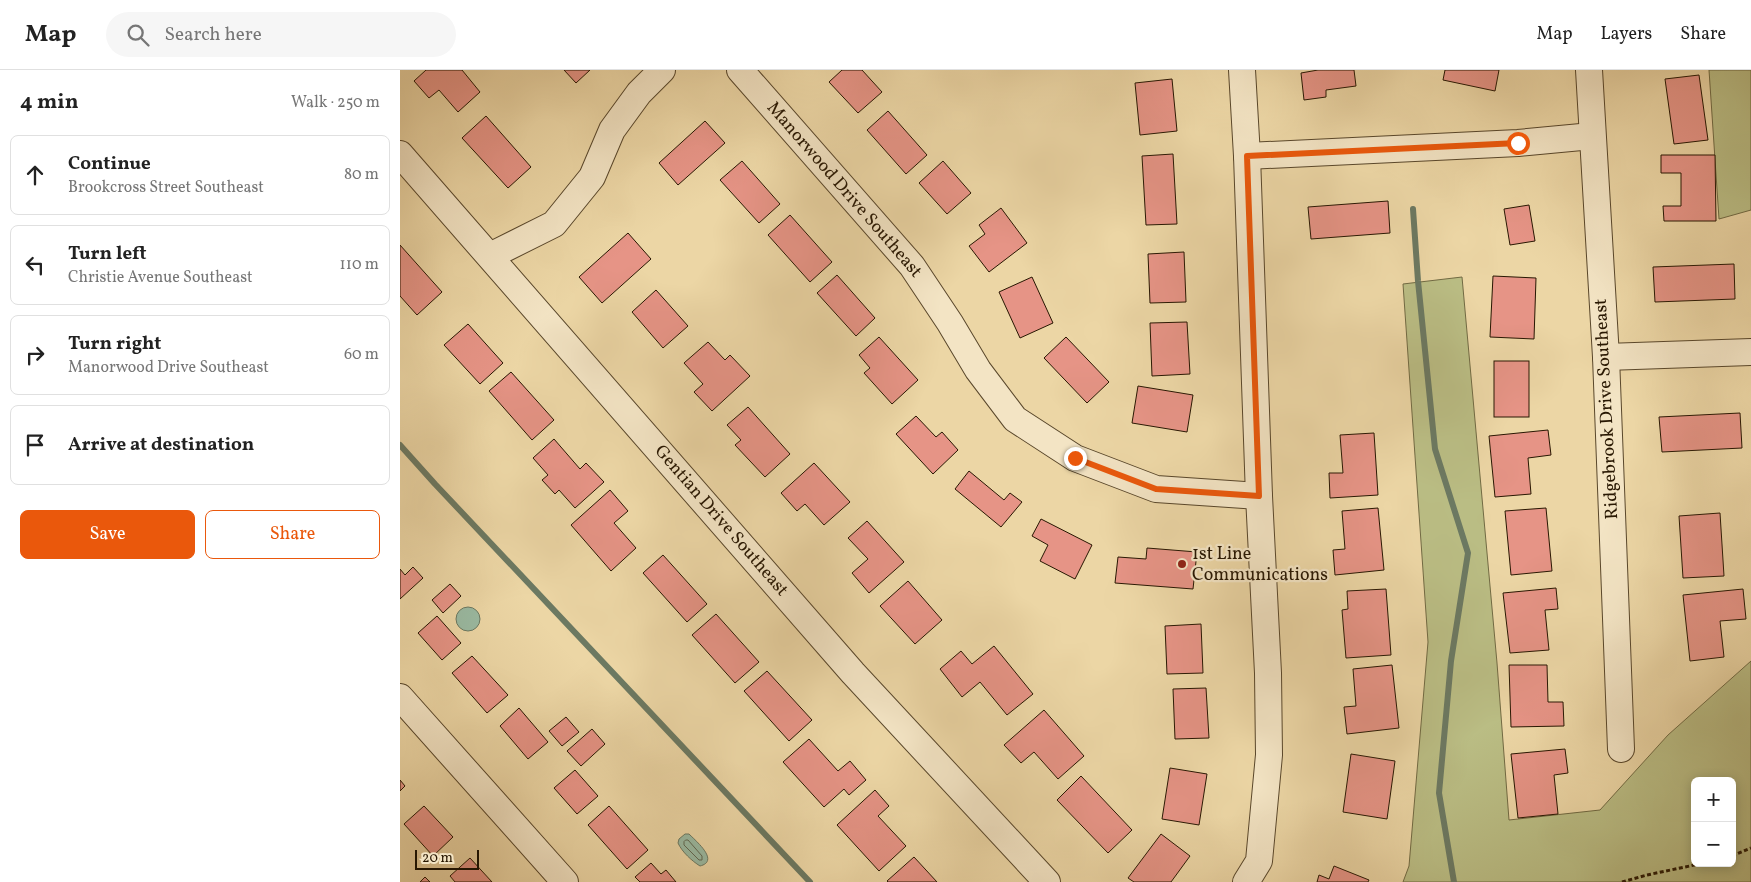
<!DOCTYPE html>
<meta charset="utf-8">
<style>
:root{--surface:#fff;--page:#f6f6f6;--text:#222;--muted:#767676;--line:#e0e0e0;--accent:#ea580c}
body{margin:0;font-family:Vollkorn,serif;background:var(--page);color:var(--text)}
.controls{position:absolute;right:15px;bottom:15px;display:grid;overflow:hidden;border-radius:8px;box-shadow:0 2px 12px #0003}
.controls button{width:45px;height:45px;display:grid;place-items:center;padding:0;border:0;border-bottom:1px solid var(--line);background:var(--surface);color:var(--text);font:25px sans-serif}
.scale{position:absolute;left:15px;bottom:12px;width:64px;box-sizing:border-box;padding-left:5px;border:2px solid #281702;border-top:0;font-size:14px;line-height:18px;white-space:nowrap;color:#281702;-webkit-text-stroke:4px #f3e4c4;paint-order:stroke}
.stop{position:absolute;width:15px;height:15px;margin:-11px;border:4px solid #ea580c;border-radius:50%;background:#fff}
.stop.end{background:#ea580c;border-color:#fff;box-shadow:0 1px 5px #0008}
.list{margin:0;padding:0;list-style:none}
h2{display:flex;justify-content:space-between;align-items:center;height:65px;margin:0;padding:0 20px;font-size:21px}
h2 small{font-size:16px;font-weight:400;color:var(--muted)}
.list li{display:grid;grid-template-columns:32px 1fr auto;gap:15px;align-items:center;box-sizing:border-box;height:80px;margin:0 10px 10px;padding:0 10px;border:1px solid var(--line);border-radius:8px}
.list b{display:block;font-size:19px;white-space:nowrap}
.list p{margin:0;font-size:16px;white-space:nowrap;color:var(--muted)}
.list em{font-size:16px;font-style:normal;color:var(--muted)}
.actions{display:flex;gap:10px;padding:15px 20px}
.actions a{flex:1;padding:11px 0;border:1px solid var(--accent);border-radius:8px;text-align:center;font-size:18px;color:var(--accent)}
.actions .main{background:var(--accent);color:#fff}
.icon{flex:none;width:28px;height:28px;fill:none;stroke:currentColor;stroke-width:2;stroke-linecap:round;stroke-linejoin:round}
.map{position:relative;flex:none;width:1351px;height:812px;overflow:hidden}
header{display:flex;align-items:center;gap:30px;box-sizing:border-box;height:70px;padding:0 25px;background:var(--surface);border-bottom:1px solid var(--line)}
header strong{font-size:24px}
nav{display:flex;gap:28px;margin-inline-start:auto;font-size:18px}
.search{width:350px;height:45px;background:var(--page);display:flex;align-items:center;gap:12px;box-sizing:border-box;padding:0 18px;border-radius:28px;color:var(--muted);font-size:19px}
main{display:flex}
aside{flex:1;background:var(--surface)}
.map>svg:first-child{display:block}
.green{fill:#babd84;stroke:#716a43;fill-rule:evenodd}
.water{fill:#9abaa2;stroke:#6c7962}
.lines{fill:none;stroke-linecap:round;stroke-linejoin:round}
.shore{stroke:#616852;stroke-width:1}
.stream{stroke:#6c7962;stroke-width:6}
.building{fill:#e69486;stroke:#281702}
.minor-casing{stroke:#59472b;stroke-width:28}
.path{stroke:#281702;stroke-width:3;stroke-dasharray:4 2.5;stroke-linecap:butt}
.minor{stroke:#f3e4c4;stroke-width:26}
.route{stroke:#ea580c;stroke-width:6}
.poi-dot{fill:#8f2418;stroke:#f3e4c4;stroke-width:2}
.labels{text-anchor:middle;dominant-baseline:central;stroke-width:4.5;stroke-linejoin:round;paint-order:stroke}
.street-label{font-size:18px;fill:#281702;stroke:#f3e4c4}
.poi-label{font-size:18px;fill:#281702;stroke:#f3e4c4;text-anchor:start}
</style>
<header>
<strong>Map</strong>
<div class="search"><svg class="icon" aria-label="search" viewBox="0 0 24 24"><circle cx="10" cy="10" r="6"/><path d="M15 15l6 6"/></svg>Search here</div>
<nav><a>Map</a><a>Layers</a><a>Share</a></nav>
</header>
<main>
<aside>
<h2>4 min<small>Walk · 250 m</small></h2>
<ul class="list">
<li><svg class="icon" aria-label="ahead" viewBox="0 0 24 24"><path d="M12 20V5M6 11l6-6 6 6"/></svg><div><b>Continue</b><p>Brookcross Street Southeast</p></div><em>80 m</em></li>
<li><svg class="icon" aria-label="left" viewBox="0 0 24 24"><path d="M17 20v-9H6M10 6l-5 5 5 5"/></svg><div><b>Turn left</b><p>Christie Avenue Southeast</p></div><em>110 m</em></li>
<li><svg class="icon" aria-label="right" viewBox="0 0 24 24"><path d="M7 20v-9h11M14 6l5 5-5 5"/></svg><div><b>Turn right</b><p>Manorwood Drive Southeast</p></div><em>60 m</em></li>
<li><svg class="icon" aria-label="arrive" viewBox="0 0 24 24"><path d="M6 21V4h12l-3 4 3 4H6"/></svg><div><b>Arrive at destination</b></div></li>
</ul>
<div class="actions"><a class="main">Save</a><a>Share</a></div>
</aside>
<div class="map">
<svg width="1351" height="812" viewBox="0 0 1351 812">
<rect width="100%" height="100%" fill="#ecd6a5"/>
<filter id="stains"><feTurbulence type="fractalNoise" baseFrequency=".004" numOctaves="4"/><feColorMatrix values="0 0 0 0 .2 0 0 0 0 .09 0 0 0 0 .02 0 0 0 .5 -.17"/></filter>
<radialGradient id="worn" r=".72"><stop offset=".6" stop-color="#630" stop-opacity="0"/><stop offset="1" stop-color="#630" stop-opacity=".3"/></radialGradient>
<!-- green -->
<g class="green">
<path d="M1309,0H1351V140L1319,149Z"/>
<path d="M1062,207L1097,593L1109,750L1200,740L1268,665L1351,591V812H1003L1009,796L1028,572L1003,214ZM1295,711H1332V793H1295Z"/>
</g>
<!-- water -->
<g class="water">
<circle cx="68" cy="549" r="12"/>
<path d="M285,764H289C296,771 320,791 300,796C292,791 282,782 278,773L279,769Z"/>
</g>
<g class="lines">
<!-- shore -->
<path class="shore" d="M286,770H288L302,786V790H299L284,775V772Z"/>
<!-- stream -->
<g class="stream">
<path d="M1013,139L1018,211L1035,379L1068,483L1051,591L1039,723L1054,812"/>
<path d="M0,375L35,414L410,812"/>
</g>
</g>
<!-- building -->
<g class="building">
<path d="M26,0H62L80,22L58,42L39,20L29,28L14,11Z"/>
<path d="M164,0H190L176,13Z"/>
<path d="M442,0H462L482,22L458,43L429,12Z"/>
<path d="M918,0H954L956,16L926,20V27L904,30L901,3Z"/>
<path d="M1045,0H1099L1095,21L1043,10Z"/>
<path d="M1299,5L1308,70L1274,74L1265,9Z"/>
<path d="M772,9L777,61L740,65L735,13Z"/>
<path d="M488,41L527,85L506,104L467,60Z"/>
<path d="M86,46L131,97L108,118L62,68Z"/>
<path d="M305,51L325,73L278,115L259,93Z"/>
<path d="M773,84L777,154L746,155L742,86Z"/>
<path d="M1261,85H1315L1316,151H1264L1263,136H1281V103H1261Z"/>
<path d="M342,91L380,134L359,153L320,110Z"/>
<path d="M543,91L571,123L547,144L519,113Z"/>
<path d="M988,131L990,163L911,169L908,137Z"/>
<path d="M1129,135L1135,171L1110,175L1104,139Z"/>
<path d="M601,138L627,173L589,202L569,176L585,164L579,155Z"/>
<path d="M390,145L432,192L410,212L368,165Z"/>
<path d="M228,163L251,189L202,233L179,207Z"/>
<path d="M0,175L42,222L17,245L0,226Z"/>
<path d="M784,182L786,232L750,233L748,184Z"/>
<path d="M1334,194L1335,229L1255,232L1253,197Z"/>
<path d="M437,205L475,248L456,266L417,223Z"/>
<path d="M1093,206L1136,208L1134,269L1090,267Z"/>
<path d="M632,207L653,253L620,268L599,222Z"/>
<path d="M256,220L288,256L263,278L232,242Z"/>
<path d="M787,252L790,304L752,306L750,253Z"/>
<path d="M68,254L103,293L80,314L44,275Z"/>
<path d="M479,267L518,310L492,334L464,303L470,298L459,285Z"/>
<path d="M666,267L709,312L687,333L644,288Z"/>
<path d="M308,272L325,290L330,285L350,306L312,341L294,322L303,314L284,293Z"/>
<rect x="1094" y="291" width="35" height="56"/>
<path d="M111,302L154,350L132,370L89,321Z"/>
<path d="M738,316L793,325L787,362L732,353Z"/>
<path d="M348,337L390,384L365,407L335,375L341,370L327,355Z"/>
<path d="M1340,343L1342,378L1262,382L1259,347Z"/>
<path d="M516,346L536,367L542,362L558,380L533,404L496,364Z"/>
<path d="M1148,360L1151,385L1128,388L1131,424L1095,427L1089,366Z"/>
<path d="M974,363L978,425L930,428L929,403H943L940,365Z"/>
<path d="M154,369L180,399L186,393L204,412L175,438L159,420L155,424L142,410L148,405L133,388Z"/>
<path d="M414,393L450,432L424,455L405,434L397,441L381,423Z"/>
<path d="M569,401L604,430L610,423L622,432L601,457L555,419Z"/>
<path d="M210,420L228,441L214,453L236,478L211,501L171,455Z"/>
<path d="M978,438L984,500L935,505L933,480L945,479L942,441Z"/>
<path d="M1146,438L1152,501L1111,505L1105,441Z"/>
<path d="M1320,443L1324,506L1283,508L1279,446Z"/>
<path d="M641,449L692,475L675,509L640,491L648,475L632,466Z"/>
<path d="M467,451L504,492L469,523L452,503L468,489L448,468Z"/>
<path d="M747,478L797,482L793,519L715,513L718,487L746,489Z"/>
<path d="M263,485L307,534L287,552L243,503Z"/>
<path d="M13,497L23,508L0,529V499L5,505Z"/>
<path d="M508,511L542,550L515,574L480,536Z"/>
<path d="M50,514L61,526L43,543L32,530Z"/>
<path d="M1156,518L1158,539L1145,540L1149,580L1110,583L1103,523Z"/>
<path d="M986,519L991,585L946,588L942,540L948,539L947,521Z"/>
<path d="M1343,519L1346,549L1320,551L1324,587L1290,591L1283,525Z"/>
<path d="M316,544L359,592L335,613L292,565Z"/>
<path d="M37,546L61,573L42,590L18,563Z"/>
<path d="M801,554L803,603L767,604L765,556Z"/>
<path d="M594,576L633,624L607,645L580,612L562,627L540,599L561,581L572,594Z"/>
<path d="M72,586L108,625L87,643L52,603Z"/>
<path d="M992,595L999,658L947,664L944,637L956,636L953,599Z"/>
<path d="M1109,595H1147L1148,632H1163L1164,656L1111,657Z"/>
<path d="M367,601L412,650L389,671L344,621Z"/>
<path d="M806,618L809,668L775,669L773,619Z"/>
<path d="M119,638L148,672L128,689L100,656Z"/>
<path d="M644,640L684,686L658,709L634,682L621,693L604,675Z"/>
<path d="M166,647L179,662L162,676L149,661Z"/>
<path d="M192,659L205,674L181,696L167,681Z"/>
<path d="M409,669L438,701L450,691L466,710L449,725L444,719L424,737L383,692Z"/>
<path d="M1165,679L1168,703L1154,705L1158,744L1118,748L1111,684Z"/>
<path d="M951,684L995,691L987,749L943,742Z"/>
<path d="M770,698L807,704L799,755L762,749Z"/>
<path d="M175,700L198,726L177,744L154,718Z"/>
<path d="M681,706L732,760L708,783L657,730Z"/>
<path d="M0,710L5,716L0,721Z"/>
<path d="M475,720L489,736L478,746L506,776L479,801L437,755Z"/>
<path d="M24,736L53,767L33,786L4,754Z"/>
<path d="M209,736L248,780L227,799L188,755Z"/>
<path d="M761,764L790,786L771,812H734L728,808Z"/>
<path d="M514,787L537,812H488L487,811Z"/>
<path d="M70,788L92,812H55L50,806Z"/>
<path d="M251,793L261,804L266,800L276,812H240L235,807Z"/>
<path d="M934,796L969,810L968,812H917L919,805L929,809Z"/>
<path d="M25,807L30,812H20Z"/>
</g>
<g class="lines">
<!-- minor casing -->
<g class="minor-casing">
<g id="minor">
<path d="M340,0L512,196L550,253L578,300L615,349L675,388L756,419L859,426"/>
<path d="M842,0L847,86L859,426L868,603L869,685L859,791L846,812"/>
<path d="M1189,0L1206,287L1221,679"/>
<path d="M0,84L453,603L647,812"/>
<path d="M847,86L1118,73L1192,66"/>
<path d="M90,186L154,154L192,107L212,60L239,23L262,0"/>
<path d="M1206,287L1351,282"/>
<path d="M0,627L165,812"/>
</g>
</g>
<!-- path -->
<g class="path">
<path d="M1332,786L1351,778"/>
<path d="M1222,812L1247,805L1304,793"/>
</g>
<!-- minor -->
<use href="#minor" class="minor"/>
</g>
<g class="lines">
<!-- route -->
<path class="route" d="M675,388L756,419L859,426L847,86L1118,73"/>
</g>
<!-- markers -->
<circle class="poi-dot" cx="782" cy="494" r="5"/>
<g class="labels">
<!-- street labels -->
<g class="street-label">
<text transform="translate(444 120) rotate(49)">Manorwood Drive Southeast</text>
<text transform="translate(1207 339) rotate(-93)">Ridgebrook Drive Southeast</text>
<text transform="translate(321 451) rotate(49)">Gentian Drive Southeast</text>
</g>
<!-- poi labels -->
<g class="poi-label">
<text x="792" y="484">1st Line<tspan x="792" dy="21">Communications</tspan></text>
</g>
</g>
<rect width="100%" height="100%" filter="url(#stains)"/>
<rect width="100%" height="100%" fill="url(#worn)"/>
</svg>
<div class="controls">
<button>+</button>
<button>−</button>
</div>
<div class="scale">20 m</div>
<div class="stop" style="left:1118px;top:73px"></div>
<div class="stop end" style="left:675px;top:388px"></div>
</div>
</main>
